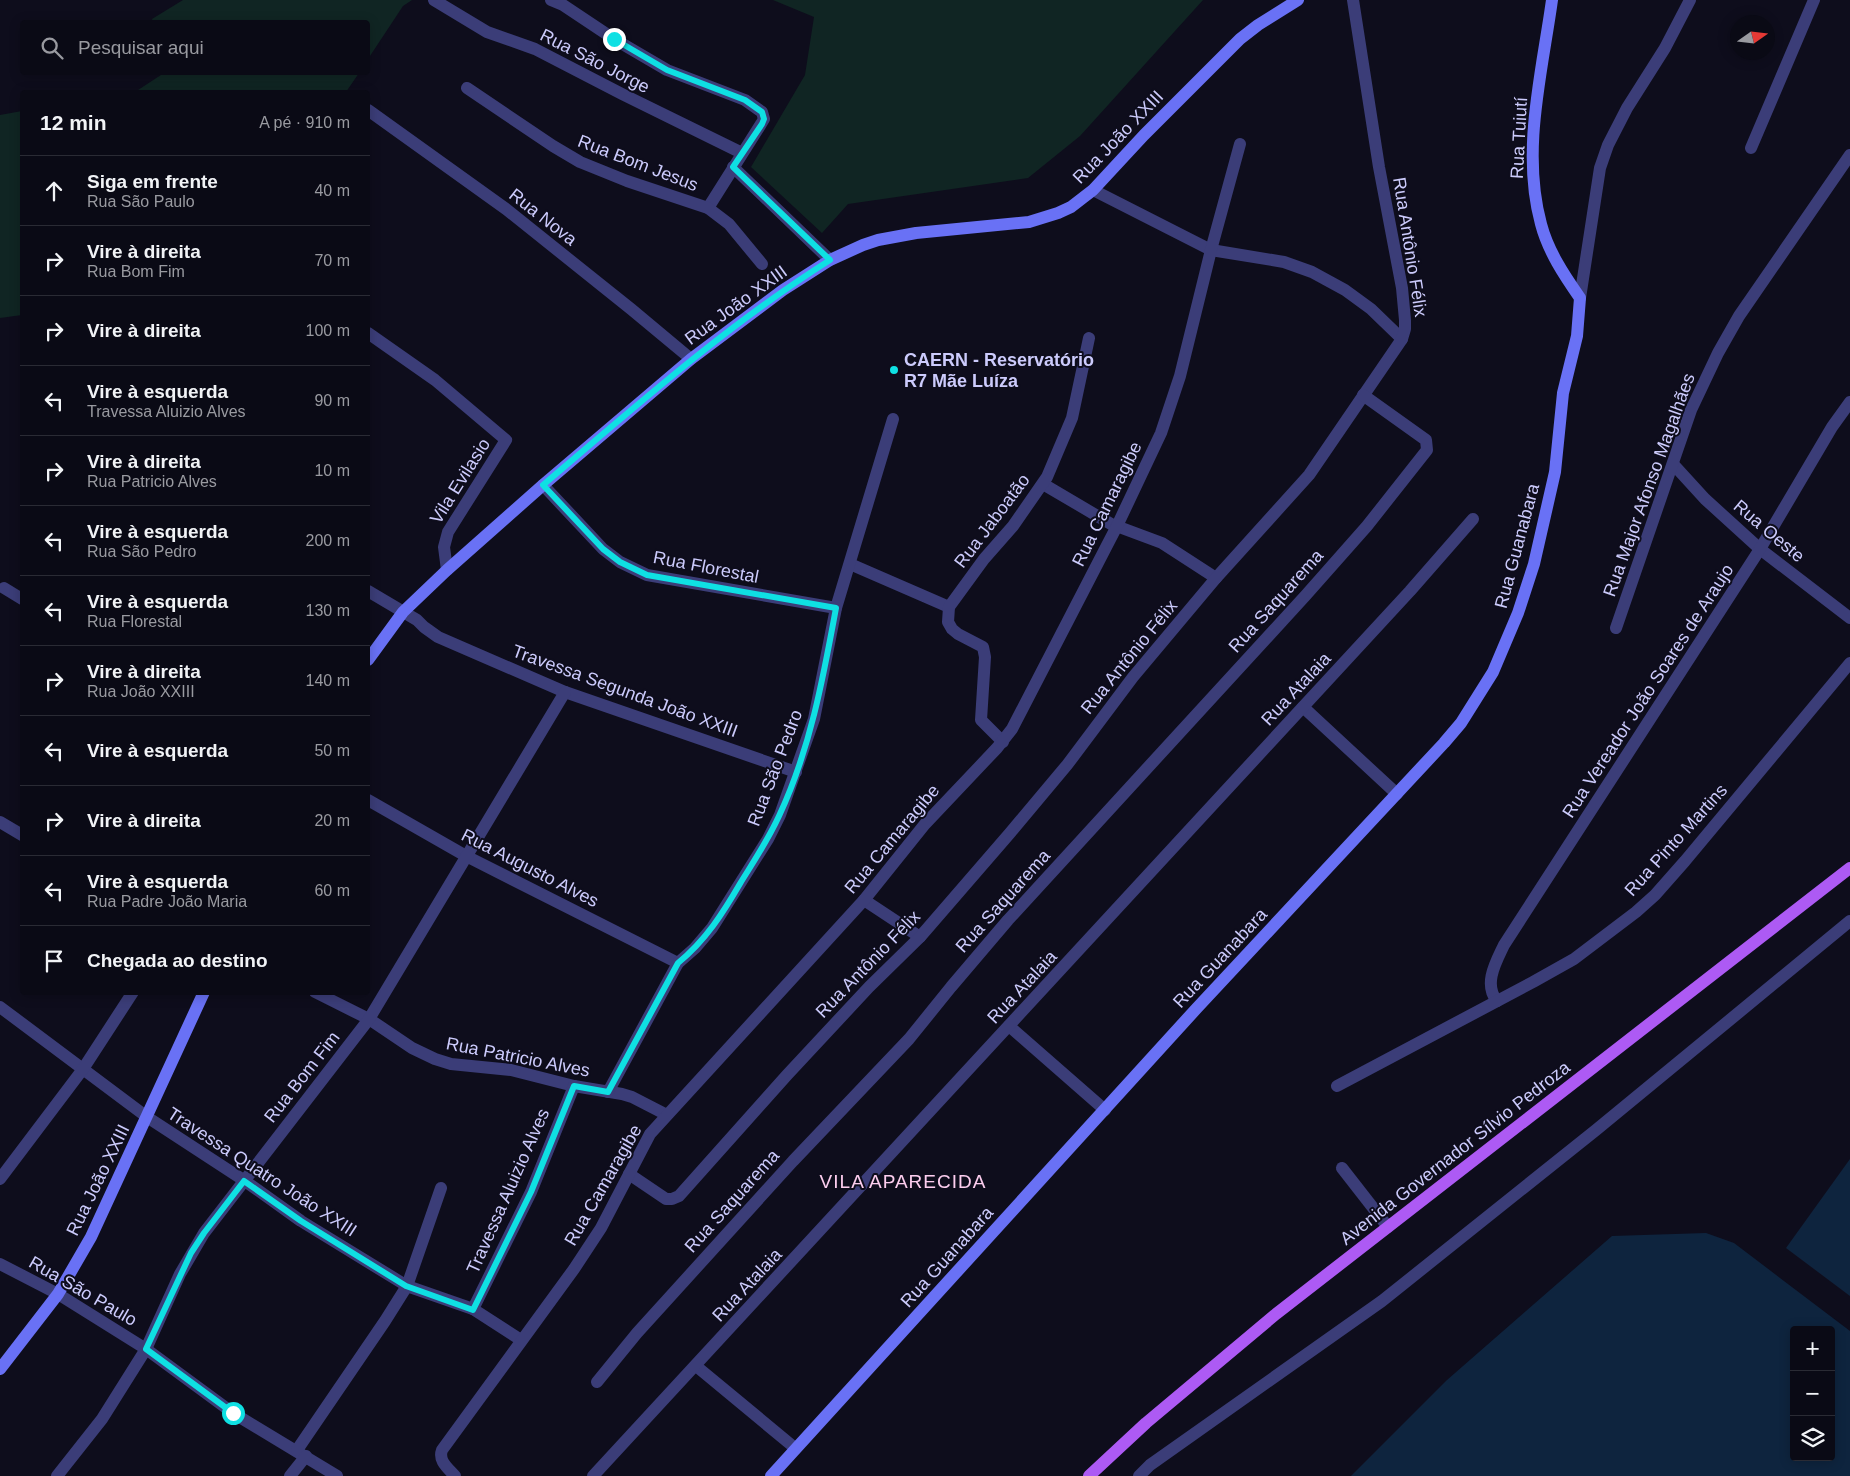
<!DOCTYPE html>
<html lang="pt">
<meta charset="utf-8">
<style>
:root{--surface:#0a0a15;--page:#13131e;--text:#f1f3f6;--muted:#999aa0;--line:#2a2b34}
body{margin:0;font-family:Arial,sans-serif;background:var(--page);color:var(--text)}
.controls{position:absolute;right:15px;bottom:15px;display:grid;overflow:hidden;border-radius:5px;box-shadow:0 2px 12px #0003}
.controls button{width:45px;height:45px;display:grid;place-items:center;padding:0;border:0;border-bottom:1px solid var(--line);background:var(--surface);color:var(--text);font:25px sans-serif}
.compass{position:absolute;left:1730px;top:15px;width:45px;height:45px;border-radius:50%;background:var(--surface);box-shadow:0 2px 12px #0003;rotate:76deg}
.stop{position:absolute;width:15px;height:15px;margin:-11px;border:4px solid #0fe0e3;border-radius:50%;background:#fff}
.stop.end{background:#0fe0e3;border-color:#fff;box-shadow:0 1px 5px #0008}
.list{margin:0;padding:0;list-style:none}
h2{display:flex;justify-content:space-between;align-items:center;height:65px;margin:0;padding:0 20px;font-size:21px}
h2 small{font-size:16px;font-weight:400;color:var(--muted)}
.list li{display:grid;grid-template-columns:32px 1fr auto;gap:15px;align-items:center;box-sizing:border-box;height:70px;padding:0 20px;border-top:1px solid var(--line)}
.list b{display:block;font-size:19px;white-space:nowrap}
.list p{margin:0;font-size:16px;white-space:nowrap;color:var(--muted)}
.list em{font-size:16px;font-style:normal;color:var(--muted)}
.icon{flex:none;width:28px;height:28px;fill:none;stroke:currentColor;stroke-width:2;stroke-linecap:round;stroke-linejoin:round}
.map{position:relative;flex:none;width:1850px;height:1476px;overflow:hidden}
.search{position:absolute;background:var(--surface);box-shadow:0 2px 12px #0003;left:20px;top:20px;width:350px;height:55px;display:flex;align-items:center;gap:12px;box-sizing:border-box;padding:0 18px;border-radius:5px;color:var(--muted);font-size:19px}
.panel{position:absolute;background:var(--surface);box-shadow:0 2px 12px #0003;left:20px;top:90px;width:350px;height:905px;border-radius:5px}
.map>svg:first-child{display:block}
.green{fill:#102523}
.water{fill:#0e243e;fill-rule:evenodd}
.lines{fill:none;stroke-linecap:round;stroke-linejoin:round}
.street{stroke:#3b3d78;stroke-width:12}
.secondary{stroke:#6971f5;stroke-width:12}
.primary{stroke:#ad5af4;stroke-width:12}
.route{stroke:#0fe0e3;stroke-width:6}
.poi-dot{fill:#0fe0e3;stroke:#0e0d1c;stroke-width:2}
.labels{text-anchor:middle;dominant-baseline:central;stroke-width:4;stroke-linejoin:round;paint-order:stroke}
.street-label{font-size:18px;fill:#cccbfc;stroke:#0e0d1c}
.poi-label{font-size:18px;font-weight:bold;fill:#cccbfc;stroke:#0e0d1c;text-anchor:start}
.neighbourhood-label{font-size:19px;letter-spacing:1px;fill:#fccdee;stroke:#0e0d1c}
</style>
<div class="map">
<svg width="1850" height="1476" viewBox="0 0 1850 1476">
<rect width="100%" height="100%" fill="#0e0d1c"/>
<!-- green -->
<g class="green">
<path d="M183,0H412L403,6L368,59V22H153L152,19Z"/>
<path d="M773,0H1203L1080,136L1028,178L848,204L822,233L751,167L805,75L814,17Z"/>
<path d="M164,73V72L359,73L346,92H135Z"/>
<path d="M22,111V315L0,318V115Z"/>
</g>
<!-- water -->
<g class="water">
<path d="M1850,1159V1296L1786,1248Z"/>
<path d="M1706,1233L1734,1243L1850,1331V1476H1351L1447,1380L1612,1236ZM1794,1330H1831V1457H1794Z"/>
</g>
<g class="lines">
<!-- street -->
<g class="street">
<path d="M434,0L487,32L535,49L622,94L742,153"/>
<path d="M551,0L563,5L614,39L667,70L745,100L762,112L764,119L761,124L708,208"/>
<path d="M467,88L553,146L580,162L627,181L708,208L729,224L762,264"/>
<path d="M368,110L506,209L631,309L691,359"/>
<path d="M1751,148L1814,0"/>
<path d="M733,167L830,260"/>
<path d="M1093,190L1211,250L1284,262L1312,272L1345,290L1371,309L1402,339"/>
<path d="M1580,298L1600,168L1608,145L1627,108L1665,48L1690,0"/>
<path d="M368,333L435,380L506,440L448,532L444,547L447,570"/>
<path d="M1673,464L1705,499L1760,549L1850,618"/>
<path d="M1043,484L1111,524L1162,543L1216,578"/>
<path d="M543,485L603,549L620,562L647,575L836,608"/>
<path d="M850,564L949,607"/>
<path d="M4,588L22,599"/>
<path d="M368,591L417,620L424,627L438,637L565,692L796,772"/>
<path d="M1616,628L1691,410L1718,353L1739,316L1850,155"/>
<path d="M1303,707L1397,794"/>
<path d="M1003,742L981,720L985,657L983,647L958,634L952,629L948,622L949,607L984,559L1013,526L1047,477L1072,418L1089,338"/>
<path d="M368,800L466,856L678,963"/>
<path d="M0,822L22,835"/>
<path d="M864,900L920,937"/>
<path d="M315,992L369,1019L412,1048L435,1059L451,1064L511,1070L574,1086L622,1094L632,1097L667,1115"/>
<path d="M1497,1001C1483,984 1496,962 1504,945L1760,549L1832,427L1850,402"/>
<path d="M0,1007L147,1117L245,1181L301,1221L407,1286L473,1309L521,1340"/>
<path d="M1009,1026L1105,1110"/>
<path d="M1337,1086L1533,982L1574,959L1636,912L1655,895L1685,861L1850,663"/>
<path d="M608,1092L678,963L695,948L712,928L768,839L780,815L814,719L836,608L893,419"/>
<path d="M1342,1168L1388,1227"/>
<path d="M629,1174L666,1199H672L679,1196L787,1075L869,987L920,937L1010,833L1067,765L1133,677L1216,578L1309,475L1402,339L1405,329V320L1402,288L1379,167L1353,0"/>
<path d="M0,1179L83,1069L133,992"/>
<path d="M0,1264L58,1294L146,1349L233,1413L337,1476"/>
<path d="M473,1309L531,1192L574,1086"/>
<path d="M696,1366L795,1448"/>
<path d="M597,1382L637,1333L793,1161L909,1039L951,987L1008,920L1306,595L1367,526L1427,450L1426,440L1363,395"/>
<path d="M297,1450L385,1321L407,1286L441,1188"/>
<path d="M57,1476L102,1419L146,1349L180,1274L204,1233L369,1019L565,692"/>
<path d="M290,1476L306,1456"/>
<path d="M455,1476C448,1468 438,1461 442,1450L574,1269L601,1228L650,1134L864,900L925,824L997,748L1012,729L1117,526L1161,433L1180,376L1211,250L1240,144"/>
<path d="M593,1476L1410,591L1473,519"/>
<path d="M1139,1476L1150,1465L1382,1301L1596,1130L1850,921"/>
</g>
<!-- secondary -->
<g class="secondary">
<path d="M368,660L403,612L447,570L543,485L691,359L783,290L830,260L863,245L878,240L916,233L1029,222L1058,213L1071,207L1093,190L1144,135L1240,39L1258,25L1298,0"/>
<path d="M0,1369L58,1294L91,1237L204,992"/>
<path d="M771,1476L1196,1009L1444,743L1461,723L1493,672L1518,613L1534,564L1555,472L1563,393L1577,336L1580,298C1564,275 1548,251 1541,224C1521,151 1542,73 1552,0"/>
</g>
<!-- primary -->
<path class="primary" d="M1089,1476L1146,1423L1276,1314L1850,868"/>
</g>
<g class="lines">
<!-- route -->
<path class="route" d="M233,1413L146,1349L191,1253L204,1233L244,1181L301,1221L406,1286L473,1310L531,1192L574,1086L608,1092L678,963C706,940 723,913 741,882C754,861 768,840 779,816C810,750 823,679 836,608L647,575L620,562L603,549L543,485C636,406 727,325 830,260L733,167L762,124L764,119L762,112L745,100L667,70L614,39"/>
</g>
<!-- markers -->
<circle class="poi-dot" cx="894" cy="370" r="5"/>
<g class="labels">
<!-- street labels -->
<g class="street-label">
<text transform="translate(595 61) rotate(27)">Rua São Jorge</text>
<text transform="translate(1118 137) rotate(-46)">Rua João XXIII</text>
<text transform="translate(1519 138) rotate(-87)">Rua Tuiutí</text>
<text transform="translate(638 163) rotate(21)">Rua Bom Jesus</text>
<text transform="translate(543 217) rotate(38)">Rua Nova</text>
<text transform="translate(1410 247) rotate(81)">Rua Antônio Félix</text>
<text transform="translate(736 305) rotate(-36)">Rua João XXIII</text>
<text transform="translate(460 481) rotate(-58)">Vila Evilasio</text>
<text transform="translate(1649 485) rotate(-70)">Rua Major Afonso Magalhães</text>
<text transform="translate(1107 504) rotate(-64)">Rua Camaragibe</text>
<text transform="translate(992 521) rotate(-53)">Rua Jaboatão</text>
<text transform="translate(1769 531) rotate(40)">Rua Oeste</text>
<text transform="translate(1517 546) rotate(-75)">Rua Guanabara</text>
<text transform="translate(706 567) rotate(11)">Rua Florestal</text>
<text transform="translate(1276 601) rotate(-48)">Rua Saquarema</text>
<text transform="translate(1129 657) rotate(-51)">Rua Antônio Félix</text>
<text transform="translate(1296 689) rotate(-47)">Rua Atalaia</text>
<text transform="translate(625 691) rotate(20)">Travessa Segunda João XXIII</text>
<text transform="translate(1648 691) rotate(-57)">Rua Vereador João Soares de Araujo</text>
<text transform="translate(775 768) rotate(-69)">Rua São Pedro</text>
<text transform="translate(892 839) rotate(-50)">Rua Camaragibe</text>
<text transform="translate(1676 840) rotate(-48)">Rua Pinto Martins</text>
<text transform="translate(530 868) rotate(27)">Rua Augusto Alves</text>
<text transform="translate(1003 901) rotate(-48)">Rua Saquarema</text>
<text transform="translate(1220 958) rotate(-47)">Rua Guanabara</text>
<text transform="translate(868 964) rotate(-46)">Rua Antônio Félix</text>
<text transform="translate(1022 987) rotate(-47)">Rua Atalaia</text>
<text transform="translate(518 1057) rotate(11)">Rua Patricio Alves</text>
<text transform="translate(302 1077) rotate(-52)">Rua Bom Fim</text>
<text transform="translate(1455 1153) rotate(-38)">Avenida Governador Sílvio Pedroza</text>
<text transform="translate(262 1172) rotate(33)">Travessa Quatro João XXIII</text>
<text transform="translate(98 1180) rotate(-64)">Rua João XXIII</text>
<text transform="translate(603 1185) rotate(-60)">Rua Camaragibe</text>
<text transform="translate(508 1191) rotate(-66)">Travessa Aluizio Alves</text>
<text transform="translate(732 1201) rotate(-48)">Rua Saquarema</text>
<text transform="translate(947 1257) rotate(-48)">Rua Guanabara</text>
<text transform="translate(747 1285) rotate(-47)">Rua Atalaia</text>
<text transform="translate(83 1291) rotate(30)">Rua São Paulo</text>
</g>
<!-- poi labels -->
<g class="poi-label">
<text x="904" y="360">CAERN - Reservatório<tspan x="904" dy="21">R7 Mãe Luíza</tspan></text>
</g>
<!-- neighbourhood labels -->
<g class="neighbourhood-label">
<text x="903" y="1181">VILA APARECIDA</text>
</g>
</g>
</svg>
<div class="controls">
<button>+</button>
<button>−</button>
<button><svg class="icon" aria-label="layers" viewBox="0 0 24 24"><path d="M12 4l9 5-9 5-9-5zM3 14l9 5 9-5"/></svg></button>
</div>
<svg class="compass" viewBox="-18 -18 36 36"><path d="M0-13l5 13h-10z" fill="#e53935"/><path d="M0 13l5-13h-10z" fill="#999aa0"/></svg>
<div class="stop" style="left:233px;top:1413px"></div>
<div class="stop end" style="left:614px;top:39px"></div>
<div class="search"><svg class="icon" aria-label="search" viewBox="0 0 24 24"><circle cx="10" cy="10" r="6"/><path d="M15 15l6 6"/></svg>Pesquisar aqui</div>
<section class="panel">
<h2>12 min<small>A pé · 910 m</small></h2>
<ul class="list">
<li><svg class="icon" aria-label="ahead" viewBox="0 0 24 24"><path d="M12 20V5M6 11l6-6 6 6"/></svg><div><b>Siga em frente</b><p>Rua São Paulo</p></div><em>40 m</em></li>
<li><svg class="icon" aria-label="right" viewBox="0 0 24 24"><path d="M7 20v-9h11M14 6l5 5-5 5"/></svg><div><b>Vire à direita</b><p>Rua Bom Fim</p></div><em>70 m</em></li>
<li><svg class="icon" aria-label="right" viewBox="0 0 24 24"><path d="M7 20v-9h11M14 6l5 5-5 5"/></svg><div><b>Vire à direita</b></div><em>100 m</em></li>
<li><svg class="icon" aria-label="left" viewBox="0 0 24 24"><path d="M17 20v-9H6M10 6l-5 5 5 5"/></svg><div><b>Vire à esquerda</b><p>Travessa Aluizio Alves</p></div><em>90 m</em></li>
<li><svg class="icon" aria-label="right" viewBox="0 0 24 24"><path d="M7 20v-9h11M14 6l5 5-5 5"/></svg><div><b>Vire à direita</b><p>Rua Patricio Alves</p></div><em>10 m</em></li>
<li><svg class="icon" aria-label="left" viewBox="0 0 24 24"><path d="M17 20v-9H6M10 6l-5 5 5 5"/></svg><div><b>Vire à esquerda</b><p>Rua São Pedro</p></div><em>200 m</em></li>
<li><svg class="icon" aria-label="left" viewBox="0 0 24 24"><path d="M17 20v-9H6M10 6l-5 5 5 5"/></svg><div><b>Vire à esquerda</b><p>Rua Florestal</p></div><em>130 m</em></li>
<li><svg class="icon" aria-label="right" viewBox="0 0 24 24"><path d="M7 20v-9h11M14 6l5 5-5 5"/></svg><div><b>Vire à direita</b><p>Rua João XXIII</p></div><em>140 m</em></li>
<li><svg class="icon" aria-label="left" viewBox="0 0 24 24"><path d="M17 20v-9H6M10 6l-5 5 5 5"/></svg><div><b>Vire à esquerda</b></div><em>50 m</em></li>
<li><svg class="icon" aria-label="right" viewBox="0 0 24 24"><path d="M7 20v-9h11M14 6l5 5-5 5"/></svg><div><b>Vire à direita</b></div><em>20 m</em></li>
<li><svg class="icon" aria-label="left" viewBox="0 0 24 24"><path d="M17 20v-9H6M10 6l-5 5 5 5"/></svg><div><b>Vire à esquerda</b><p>Rua Padre João Maria</p></div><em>60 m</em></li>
<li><svg class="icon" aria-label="arrive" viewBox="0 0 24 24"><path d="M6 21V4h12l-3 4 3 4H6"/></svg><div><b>Chegada ao destino</b></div></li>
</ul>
</section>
</div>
